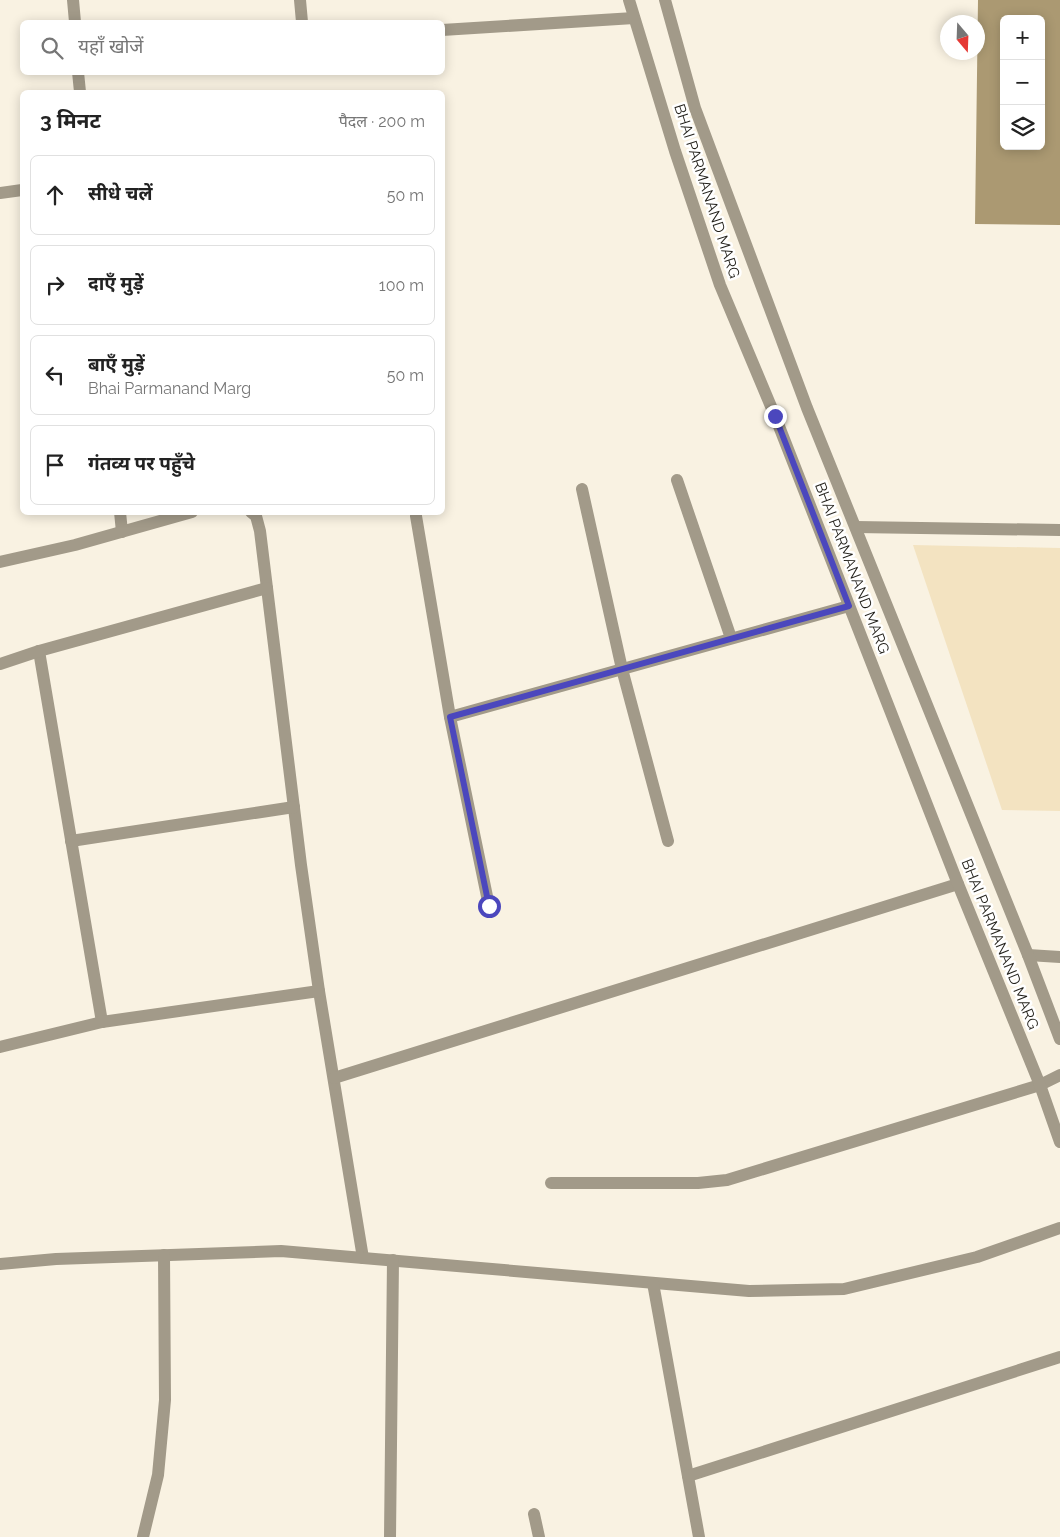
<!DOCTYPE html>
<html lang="hi">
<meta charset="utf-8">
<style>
:root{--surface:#fff;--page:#f6f6f6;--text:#222;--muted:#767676;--line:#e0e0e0}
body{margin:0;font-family:Raleway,"Noto Sans Devanagari",sans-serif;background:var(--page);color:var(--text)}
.controls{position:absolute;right:15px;top:15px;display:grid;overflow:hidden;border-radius:8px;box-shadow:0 2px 12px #0003}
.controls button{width:45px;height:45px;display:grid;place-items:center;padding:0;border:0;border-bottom:1px solid var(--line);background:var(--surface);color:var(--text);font:25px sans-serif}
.compass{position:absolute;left:940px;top:15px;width:45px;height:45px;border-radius:50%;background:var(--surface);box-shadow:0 2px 12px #0003;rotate:161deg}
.stop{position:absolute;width:15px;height:15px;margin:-11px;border:4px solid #4b47bd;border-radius:50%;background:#fff}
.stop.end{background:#4b47bd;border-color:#fff;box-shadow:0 1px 5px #0008}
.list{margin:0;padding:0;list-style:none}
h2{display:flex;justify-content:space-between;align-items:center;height:65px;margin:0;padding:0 20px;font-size:21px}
h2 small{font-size:16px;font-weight:400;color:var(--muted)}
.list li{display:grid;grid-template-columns:32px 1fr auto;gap:15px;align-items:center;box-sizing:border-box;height:80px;margin:0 10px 10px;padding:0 10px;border:1px solid var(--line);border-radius:8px}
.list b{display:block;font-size:19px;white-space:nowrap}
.list p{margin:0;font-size:16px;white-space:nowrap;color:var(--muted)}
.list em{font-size:16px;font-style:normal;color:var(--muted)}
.icon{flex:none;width:28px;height:28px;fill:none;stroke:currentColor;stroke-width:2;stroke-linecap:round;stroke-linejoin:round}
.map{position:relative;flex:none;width:1060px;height:1537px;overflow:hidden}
.search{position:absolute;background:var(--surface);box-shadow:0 2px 12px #0003;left:20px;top:20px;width:425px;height:55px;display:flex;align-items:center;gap:12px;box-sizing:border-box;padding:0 18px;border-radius:8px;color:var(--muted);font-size:19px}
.panel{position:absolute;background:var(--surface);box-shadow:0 2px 12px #0003;left:20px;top:90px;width:425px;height:425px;border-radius:8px}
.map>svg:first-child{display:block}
.green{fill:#f3e3c1}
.water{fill:#ab9972;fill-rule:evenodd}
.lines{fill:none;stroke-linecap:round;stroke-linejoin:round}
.minor{stroke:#a29a89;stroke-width:12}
.tertiary{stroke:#a29a89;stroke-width:12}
.route{stroke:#4b47bd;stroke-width:6}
.labels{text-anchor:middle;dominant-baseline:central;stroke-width:5;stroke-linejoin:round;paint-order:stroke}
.street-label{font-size:15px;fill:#201e18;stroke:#fff}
</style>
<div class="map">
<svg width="1060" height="1537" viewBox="0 0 1060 1537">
<rect width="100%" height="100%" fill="#f9f2e2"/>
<!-- green -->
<path class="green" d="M913,545L1060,548V811L1002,810Z"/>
<!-- water -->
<path class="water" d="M978,0H1060V225L975,224ZM1004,19H1041V146H1004Z"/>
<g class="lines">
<!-- minor -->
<g class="minor">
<path d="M73,0L75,22"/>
<path d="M300,0L302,22"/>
<path d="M442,30L634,18"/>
<path d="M78,72L80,92"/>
<path d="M0,193L22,190"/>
<path d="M677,480L731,638"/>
<path d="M582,489L622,669L668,841"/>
<path d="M120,512L122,532"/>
<path d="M251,512L256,516L260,531L301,865L319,991L363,1258"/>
<path d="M416,516L450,717L489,906"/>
<path d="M856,527L1060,530"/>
<path d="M0,562L75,545L192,512"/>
<path d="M39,651L102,1022"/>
<path d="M0,664L39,651L267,588"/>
<path d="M450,717L849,606"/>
<path d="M71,841L294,807"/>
<path d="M1028,955L1060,957"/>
<path d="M0,1047L102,1022L319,991"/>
<path d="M334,1078L958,884"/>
<path d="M551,1183H698L727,1180L1040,1085L1060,1075"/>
<path d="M0,1264L56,1259L281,1251L749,1291L844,1289L977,1257L1060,1228"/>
<path d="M653,1283L699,1537"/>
<path d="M688,1476L1060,1357"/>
<path d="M534,1514L539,1537"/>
<path d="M143,1537L158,1475L165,1400L164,1255"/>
<path d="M390,1537L393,1260"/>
</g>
<!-- tertiary -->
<g class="tertiary">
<path d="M629,0L675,151L720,285L775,416L958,884L1040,1085L1060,1142"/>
<path d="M665,0L695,108L807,408L1028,955L1060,1039"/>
</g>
</g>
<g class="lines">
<!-- route -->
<path class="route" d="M489,906L450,717L849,606L775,416"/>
</g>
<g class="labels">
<!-- street labels -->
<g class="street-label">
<text transform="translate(707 191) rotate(72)">BHAI PARMANAND MARG</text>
<text transform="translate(852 568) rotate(69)">BHAI PARMANAND MARG</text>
<text transform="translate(1000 944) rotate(68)">BHAI PARMANAND MARG</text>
</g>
</g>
</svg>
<div class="controls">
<button>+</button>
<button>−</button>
<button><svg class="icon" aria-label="layers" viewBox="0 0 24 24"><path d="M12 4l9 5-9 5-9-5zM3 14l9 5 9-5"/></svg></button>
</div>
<svg class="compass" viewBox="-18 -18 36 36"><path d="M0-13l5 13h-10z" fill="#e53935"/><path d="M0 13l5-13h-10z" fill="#767676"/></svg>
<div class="stop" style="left:489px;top:906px"></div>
<div class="stop end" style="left:775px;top:416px"></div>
<div class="search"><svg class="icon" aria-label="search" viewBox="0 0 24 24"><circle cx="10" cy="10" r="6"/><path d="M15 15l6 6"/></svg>यहाँ खोजें</div>
<section class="panel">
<h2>3 मिनट<small>पैदल · 200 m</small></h2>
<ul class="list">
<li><svg class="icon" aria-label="ahead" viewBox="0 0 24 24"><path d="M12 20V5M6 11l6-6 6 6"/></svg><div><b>सीधे चलें</b></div><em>50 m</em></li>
<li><svg class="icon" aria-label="right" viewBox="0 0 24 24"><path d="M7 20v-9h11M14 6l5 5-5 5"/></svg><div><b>दाएँ मुड़ें</b></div><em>100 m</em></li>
<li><svg class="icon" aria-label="left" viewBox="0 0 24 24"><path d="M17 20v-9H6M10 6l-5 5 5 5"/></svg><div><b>बाएँ मुड़ें</b><p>Bhai Parmanand Marg</p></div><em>50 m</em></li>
<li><svg class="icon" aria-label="arrive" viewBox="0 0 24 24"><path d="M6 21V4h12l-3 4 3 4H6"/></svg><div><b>गंतव्य पर पहुँचे</b></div></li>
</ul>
</section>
</div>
